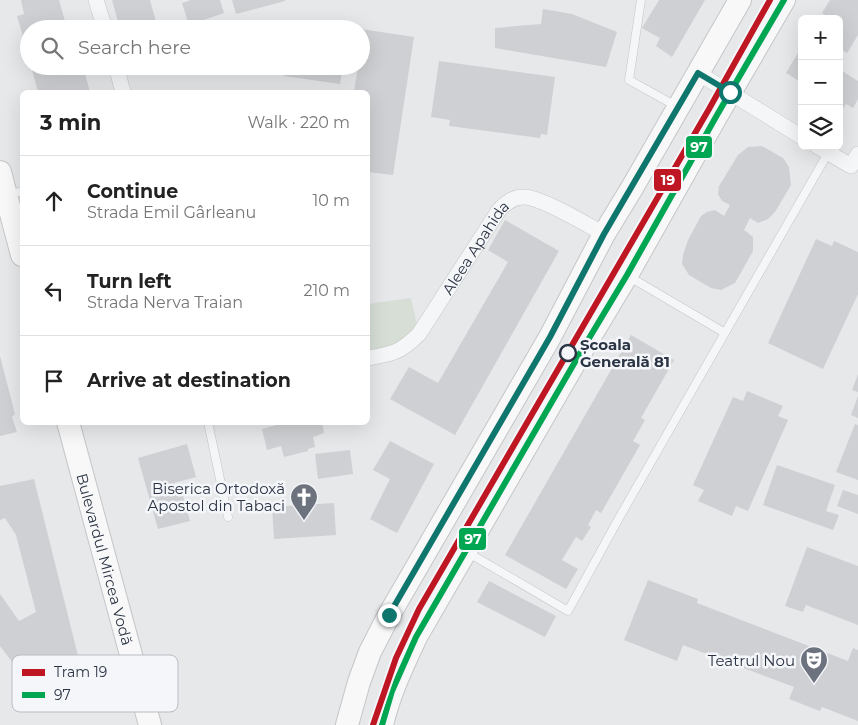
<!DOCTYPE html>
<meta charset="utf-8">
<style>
:root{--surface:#fff;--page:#f2f2f2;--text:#222;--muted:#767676;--line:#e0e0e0}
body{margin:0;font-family:Montserrat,sans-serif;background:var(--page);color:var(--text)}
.controls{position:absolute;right:15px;top:15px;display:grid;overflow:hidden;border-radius:8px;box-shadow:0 5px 20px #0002}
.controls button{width:45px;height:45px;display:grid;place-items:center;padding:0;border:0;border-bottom:1px solid var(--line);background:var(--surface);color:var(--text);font:25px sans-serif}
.stop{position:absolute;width:15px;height:15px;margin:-11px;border:4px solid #0f766e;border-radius:50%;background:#fff}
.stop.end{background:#0f766e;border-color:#fff;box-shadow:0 1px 5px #0008}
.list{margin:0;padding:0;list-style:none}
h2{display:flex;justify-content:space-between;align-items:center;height:65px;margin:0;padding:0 20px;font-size:21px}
h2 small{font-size:16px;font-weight:400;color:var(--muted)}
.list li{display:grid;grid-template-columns:32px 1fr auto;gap:15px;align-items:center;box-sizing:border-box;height:90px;padding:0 20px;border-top:1px solid var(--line)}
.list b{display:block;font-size:19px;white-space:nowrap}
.list p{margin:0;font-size:16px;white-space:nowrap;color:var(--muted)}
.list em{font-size:16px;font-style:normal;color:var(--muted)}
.icon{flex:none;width:28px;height:28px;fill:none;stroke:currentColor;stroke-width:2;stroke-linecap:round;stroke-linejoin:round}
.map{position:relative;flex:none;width:858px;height:725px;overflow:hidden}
.search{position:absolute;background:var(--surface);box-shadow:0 5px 20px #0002;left:20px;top:20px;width:350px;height:55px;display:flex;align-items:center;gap:12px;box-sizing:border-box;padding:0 18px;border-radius:28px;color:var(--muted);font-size:19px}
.panel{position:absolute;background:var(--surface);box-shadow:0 5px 20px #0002;left:20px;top:90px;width:350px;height:335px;border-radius:8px}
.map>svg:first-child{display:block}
.green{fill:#d6ded6}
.building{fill:#ced0d3}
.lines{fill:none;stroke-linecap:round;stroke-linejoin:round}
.lane-casing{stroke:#c4c6c8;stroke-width:9}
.street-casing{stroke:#c4c6c8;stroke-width:16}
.secondary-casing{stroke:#c4c6c8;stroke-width:24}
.lane{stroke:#f5f6f7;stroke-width:8}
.street{stroke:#f5f6f7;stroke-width:15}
.secondary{stroke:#f8f8f8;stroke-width:22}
.bus-1-casing{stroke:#f4f6f9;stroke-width:10}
.bus-1{stroke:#00a651;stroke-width:6}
.tram-1-casing{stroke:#f4f6f9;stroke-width:10}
.tram-1{stroke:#be1622;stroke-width:6}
.route{stroke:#0f766e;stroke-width:6}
.stop-dot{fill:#f4f6f9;stroke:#2b3445;stroke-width:2.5}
.labels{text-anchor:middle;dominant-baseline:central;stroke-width:5;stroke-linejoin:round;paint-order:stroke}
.street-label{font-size:15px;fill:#2b3445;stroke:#f4f6f9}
.stop-label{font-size:15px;font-weight:bold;fill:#2b3445;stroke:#f4f6f9;text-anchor:start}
.poi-label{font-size:15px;fill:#2b3445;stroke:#f4f6f9;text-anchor:end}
.key{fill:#f4f6f9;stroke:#b8bcc3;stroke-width:1}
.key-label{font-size:14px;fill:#2b3445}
.line-badge{stroke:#f4f6f9;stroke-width:2}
.badge-label{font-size:14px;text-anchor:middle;font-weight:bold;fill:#fff}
</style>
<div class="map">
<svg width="858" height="725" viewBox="0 0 858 725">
<rect width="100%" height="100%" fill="#e6e8ea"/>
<!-- green -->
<path class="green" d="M411,298L419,334L368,358V304Z"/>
<!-- building -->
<g class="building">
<path d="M21,0H59L67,28L29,29V57L17,16L24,14Z"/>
<path d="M112,0H150L158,29H120Z"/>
<path d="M191,0H220L224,13L189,25L182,3Z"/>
<path d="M232,0H285V1L236,14Z"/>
<path d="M659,0H705L672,57L656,46L660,38L642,28Z"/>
<path d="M830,0H858V35L847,53L841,49L839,52V19H831L822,13Z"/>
<path d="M543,9L572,14L617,32L606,67L495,48V28L541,24Z"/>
<path d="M361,29L414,37L393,175L368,172V92H354L358,66H361Z"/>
<path d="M802,46V83L786,73Z"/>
<path d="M439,61L555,77L547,135L541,134L540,138L449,126L450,120L431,117Z"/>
<path d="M31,66H83L90,92H38Z"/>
<path d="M286,66H343L340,84L284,76Z"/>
<path d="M839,69L858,81V99L853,108L846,104L843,109L839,107Z"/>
<path d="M762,146L783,158L789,167L791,185L775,212L768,219L758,223L750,218L744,230L753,237V251L735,283L721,290L711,288L689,275L682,264L683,255L688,240L701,216L707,212L715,210L724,216L730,205L722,201L718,194L719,186L738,155L748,147Z"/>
<path d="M505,220L559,251L455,435L390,399L409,367L438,383L508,262L488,250Z"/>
<path d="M816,239L832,246L834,241L858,252V294L823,369L768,343Z"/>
<path d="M631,335L674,360L641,418L645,420L633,441L640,445L601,513L596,510L588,525L591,527L582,541L576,537L562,560L578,569L566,589L505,555Z"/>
<path d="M0,356L15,414L12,417L17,432L0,436Z"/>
<path d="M858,374V392L852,390Z"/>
<path d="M747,391L783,406L778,416L788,420L748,511L736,506L732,516L698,501L704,490L693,485L733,397L743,401Z"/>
<path d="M858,396V418L851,415Z"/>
<path d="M287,422H322L324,433L313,437L315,447L308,449V451L284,457L281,446L267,450L262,429Z"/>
<path d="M855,424L858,425V480L836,472Z"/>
<path d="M390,441L434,464L397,533L370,519L390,479L373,470Z"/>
<path d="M187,444L196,477L174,483L176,490L181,489L190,521L158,529L138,458Z"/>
<path d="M350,450L353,474L318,479L315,454Z"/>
<path d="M777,465L835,485L826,511L839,515L833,530L763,505Z"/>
<path d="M34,479L87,692L50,712L0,646V594L19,621L36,612L16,535L5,518L0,520V486Z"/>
<path d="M843,490L858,495V514L837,506Z"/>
<path d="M334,503L336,535L274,539L272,507Z"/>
<path d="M807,547L858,566V625L806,605L803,612L785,606Z"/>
<path d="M648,580L698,599L697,603L848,661L853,648L858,650V721L822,707L820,711L789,699L794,687L683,645L677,661L624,640Z"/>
<path d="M489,581L556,616L545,637L477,602Z"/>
</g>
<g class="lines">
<!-- lane casing -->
<g class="lane-casing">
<g id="lane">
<path d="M641,0L629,80L676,106"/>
<path d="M9,195L22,191"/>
<path d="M628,276L725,333"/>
<path d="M208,422L228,517"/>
<path d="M467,552L568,611L619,518L828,153"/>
</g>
</g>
<!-- street casing -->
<g class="street-casing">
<g id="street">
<path d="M96,0L105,29"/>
<path d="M116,66L123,92"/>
<path d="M698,73L802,137"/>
<path d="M817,146L851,166L858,154"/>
<path id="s1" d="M368,358C393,354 401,352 419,334L499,210C506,203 513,197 523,197C539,196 588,225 604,234"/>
</g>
</g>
<!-- secondary casing -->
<g class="secondary-casing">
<g id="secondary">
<path d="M0,172L22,255"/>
<path id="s2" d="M68,422L150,725"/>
<path d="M347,725L359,682L370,652L389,615L550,337L604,234L632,188L740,0"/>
<path d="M382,725C389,694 403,665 416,637L579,355L627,275L717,115L784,0"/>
</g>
</g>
<!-- lane -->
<use href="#lane" class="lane"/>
<!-- street -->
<use href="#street" class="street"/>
<!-- secondary -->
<use href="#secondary" class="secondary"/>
<!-- bus-1 casing -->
<g class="bus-1-casing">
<path id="bus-1" d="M382,725L392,691L416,637L579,355L627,275L717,115L784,0"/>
</g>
<!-- bus-1 -->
<use href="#bus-1" class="bus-1"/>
<!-- tram-1 casing -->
<g class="tram-1-casing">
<path id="tram-1" d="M373,725L396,658L419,609L709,109L770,0"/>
</g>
<!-- tram-1 -->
<use href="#tram-1" class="tram-1"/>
</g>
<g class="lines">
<!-- route -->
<path class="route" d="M389,615L550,337L604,234L698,73L730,92"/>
</g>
<!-- icons -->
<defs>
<g id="church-pin" transform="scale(1.4375)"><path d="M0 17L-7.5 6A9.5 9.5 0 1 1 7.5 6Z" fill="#6c737f" stroke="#f4f6f9"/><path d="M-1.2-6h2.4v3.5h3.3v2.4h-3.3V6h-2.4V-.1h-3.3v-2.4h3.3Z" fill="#fff"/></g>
<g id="theatre-pin" transform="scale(1.4375)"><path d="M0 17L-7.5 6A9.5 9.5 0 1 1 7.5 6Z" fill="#6c737f" stroke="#f4f6f9"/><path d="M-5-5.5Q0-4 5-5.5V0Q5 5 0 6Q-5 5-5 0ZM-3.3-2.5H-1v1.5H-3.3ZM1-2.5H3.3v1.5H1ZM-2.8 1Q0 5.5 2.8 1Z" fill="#fff"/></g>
</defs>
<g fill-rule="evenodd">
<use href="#church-pin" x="304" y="497"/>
<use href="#theatre-pin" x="814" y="660"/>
</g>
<!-- markers -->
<circle class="stop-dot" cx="568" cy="353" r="8"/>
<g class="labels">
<!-- street labels -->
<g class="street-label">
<text stroke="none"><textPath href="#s1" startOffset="161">Aleea Apahida</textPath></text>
<text stroke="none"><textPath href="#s2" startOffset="142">Bulevardul Mircea Vodă</textPath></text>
</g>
<!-- stop labels -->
<g class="stop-label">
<text x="580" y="344">Școala<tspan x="580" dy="17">Generală 81</tspan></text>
</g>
<!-- poi labels -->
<g class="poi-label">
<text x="285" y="488">Biserica Ortodoxă<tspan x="285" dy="17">Apostol din Tabaci</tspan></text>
<text x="795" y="660">Teatrul Nou</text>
</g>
</g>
<!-- legend -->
<rect x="12" y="655" width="166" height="57" rx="8" class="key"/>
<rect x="22" y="669" width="23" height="7" fill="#be1622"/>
<rect x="22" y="692" width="23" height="6" fill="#00a651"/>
<g class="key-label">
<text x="54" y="677">Tram 19</text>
<text x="54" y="700">97</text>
</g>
<g class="line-badge">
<rect x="685" y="135" width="28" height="24" rx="5" fill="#00a651"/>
<rect x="653" y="168" width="29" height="24" rx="5" fill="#be1622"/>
<rect x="458" y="527" width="29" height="24" rx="5" fill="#00a651"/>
</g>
<g class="badge-label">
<text x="699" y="152">97</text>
<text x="668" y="185">19</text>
<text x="473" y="544">97</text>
</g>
</svg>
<div class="controls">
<button>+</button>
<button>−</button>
<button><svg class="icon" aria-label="layers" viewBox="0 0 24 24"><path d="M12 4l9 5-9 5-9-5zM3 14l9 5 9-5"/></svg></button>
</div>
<div class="stop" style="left:730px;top:92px"></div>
<div class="stop end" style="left:389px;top:615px"></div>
<div class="search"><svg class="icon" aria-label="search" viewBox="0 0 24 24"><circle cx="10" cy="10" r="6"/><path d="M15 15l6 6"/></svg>Search here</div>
<section class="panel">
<h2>3 min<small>Walk · 220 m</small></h2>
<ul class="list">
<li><svg class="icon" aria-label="ahead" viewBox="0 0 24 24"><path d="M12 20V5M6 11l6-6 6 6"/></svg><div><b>Continue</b><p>Strada Emil Gârleanu</p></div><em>10 m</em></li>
<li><svg class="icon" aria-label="left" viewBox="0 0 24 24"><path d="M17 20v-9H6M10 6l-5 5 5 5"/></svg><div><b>Turn left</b><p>Strada Nerva Traian</p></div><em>210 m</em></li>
<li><svg class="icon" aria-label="arrive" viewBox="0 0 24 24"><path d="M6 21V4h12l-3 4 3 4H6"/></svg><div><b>Arrive at destination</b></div></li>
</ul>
</section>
</div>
